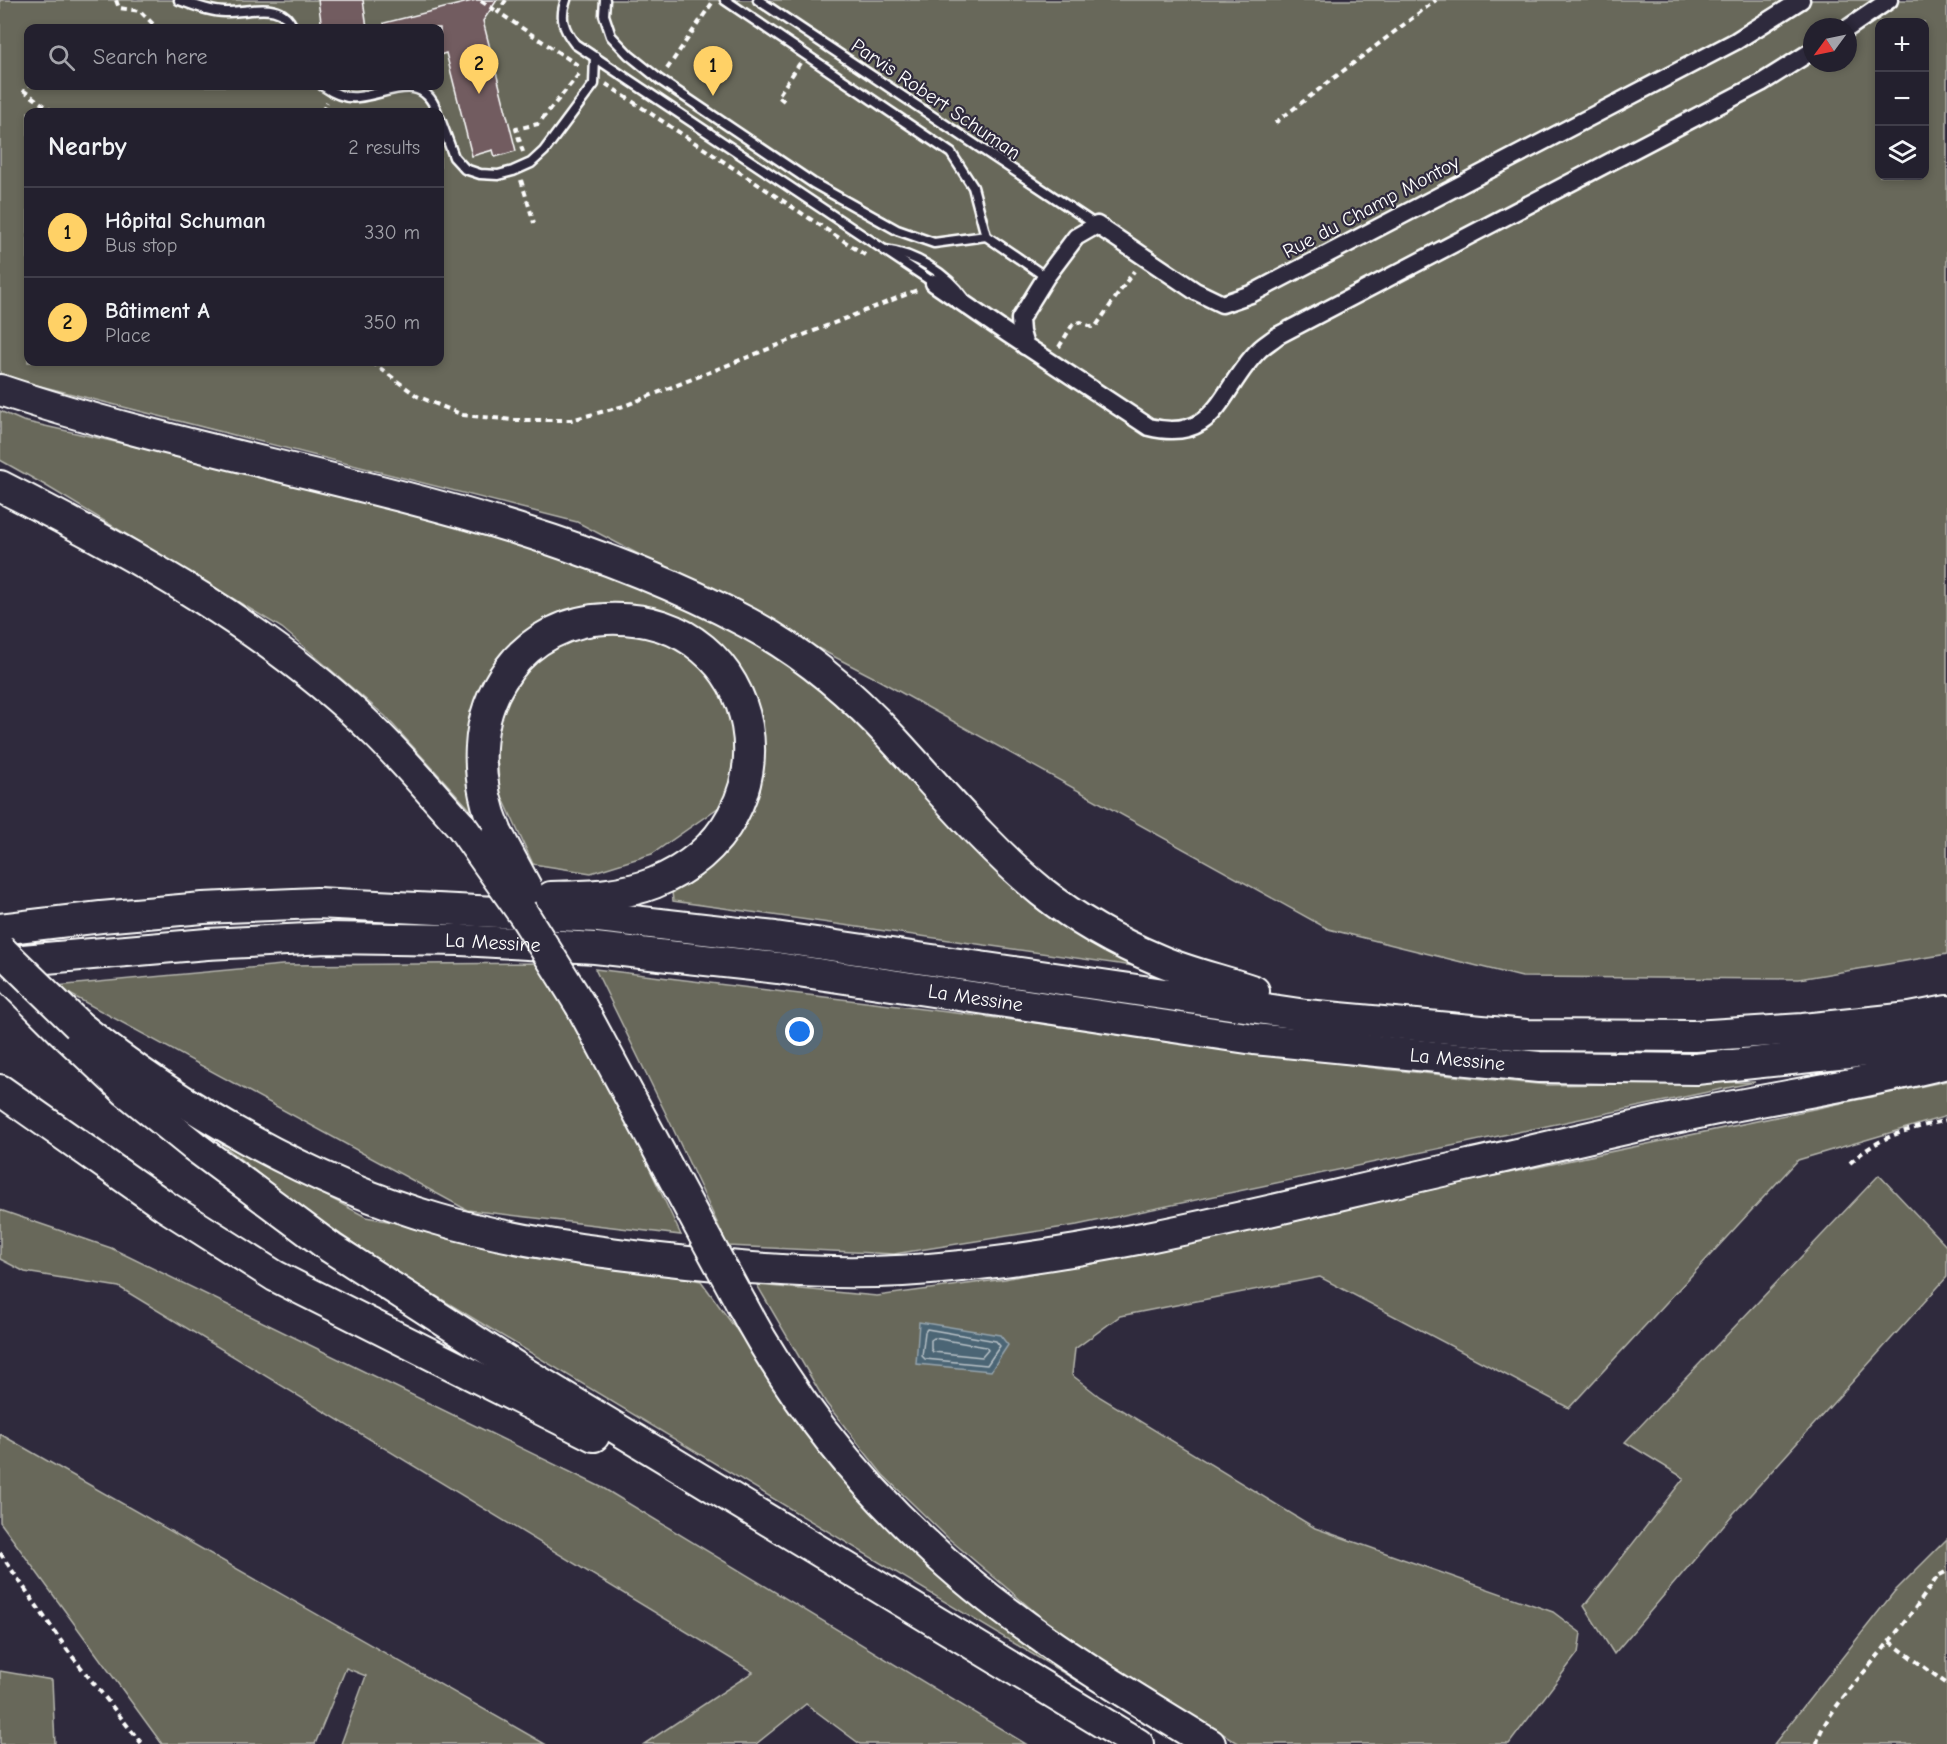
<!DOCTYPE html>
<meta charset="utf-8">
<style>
:root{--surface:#23202e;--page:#2f2d3a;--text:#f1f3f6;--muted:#a3a3aa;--line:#403e4a;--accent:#ffd166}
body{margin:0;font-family:"Comic Neue",sans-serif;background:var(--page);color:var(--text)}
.controls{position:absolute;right:18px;top:18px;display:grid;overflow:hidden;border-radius:12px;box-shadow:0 3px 9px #0003}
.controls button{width:54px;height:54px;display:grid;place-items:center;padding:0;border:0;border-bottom:2px solid var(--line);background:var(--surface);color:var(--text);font:30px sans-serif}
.compass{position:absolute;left:1803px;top:18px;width:54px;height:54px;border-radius:50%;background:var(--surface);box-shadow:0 3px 9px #0003;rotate:237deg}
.you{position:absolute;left:800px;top:1032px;width:21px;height:21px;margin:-15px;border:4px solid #fff;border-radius:50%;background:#1a73e8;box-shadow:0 0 0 9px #1a73e833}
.badge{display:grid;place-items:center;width:39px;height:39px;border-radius:50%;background:var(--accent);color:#111;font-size:20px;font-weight:700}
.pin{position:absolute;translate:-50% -50px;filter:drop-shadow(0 2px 3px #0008)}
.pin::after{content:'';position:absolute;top:32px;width:21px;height:18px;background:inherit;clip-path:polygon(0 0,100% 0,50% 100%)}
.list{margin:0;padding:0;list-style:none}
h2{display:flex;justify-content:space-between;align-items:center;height:78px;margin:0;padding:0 24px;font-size:26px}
h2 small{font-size:20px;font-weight:400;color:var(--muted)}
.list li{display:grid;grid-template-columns:39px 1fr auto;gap:18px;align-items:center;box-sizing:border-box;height:90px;padding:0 24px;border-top:2px solid var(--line)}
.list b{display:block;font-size:22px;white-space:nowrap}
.list p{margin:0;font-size:20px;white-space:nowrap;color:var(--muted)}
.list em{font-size:20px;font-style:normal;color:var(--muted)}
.icon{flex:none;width:33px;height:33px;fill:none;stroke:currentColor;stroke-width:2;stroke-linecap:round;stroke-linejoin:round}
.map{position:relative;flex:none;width:1947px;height:1744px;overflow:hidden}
.search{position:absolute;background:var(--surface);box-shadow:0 3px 9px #0003;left:24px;top:24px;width:420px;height:66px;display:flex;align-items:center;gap:15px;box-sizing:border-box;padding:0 21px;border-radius:12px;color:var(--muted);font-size:22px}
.panel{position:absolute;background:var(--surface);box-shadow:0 3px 9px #0003;left:24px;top:108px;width:420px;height:258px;border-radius:12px}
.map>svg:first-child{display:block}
.green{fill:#68685a;stroke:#b4b4ac;stroke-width:1.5;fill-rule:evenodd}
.water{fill:#4c6574;stroke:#94a3ac;stroke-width:1.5}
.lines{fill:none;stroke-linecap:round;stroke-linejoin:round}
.shore{stroke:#b7c1c7;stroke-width:1.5}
.building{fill:#725c61;stroke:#fff;stroke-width:1.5}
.service-casing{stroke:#fff;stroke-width:13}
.minor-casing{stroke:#fff;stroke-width:21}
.motorway-casing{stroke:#fff;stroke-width:34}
.path{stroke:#fff;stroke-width:4;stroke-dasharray:6 4.5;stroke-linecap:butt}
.service{stroke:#2f2a3d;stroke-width:8}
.minor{stroke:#2f2a3d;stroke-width:16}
.motorway{stroke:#2f2a3d;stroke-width:30}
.motorway-bridge-casing{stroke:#fff;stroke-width:34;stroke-linecap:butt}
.motorway-bridge{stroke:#2f2a3d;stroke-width:30}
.labels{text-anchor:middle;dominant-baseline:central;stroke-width:4.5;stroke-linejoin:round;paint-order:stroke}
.street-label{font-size:20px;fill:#fff;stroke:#2f2a3d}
</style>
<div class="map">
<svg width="1947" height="1744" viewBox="0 0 1947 1744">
<rect width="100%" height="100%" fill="#2f2a3d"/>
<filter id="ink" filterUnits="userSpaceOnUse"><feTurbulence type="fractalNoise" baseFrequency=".0167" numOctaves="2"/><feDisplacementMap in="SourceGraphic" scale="12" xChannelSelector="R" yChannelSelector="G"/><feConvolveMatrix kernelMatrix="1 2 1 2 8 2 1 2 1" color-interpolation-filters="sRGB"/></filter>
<g filter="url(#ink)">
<!-- green -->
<g class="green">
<path d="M0,0H1947V954L1799,979L1522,977L1328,929L873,677L577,522L9,378L0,374ZM1880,22H1924V176H1880ZM1812,27H1848V63H1812ZM28,28H440V86H28ZM28,112H440V362H28Z"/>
<path d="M0,411L23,421L420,511L579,562L646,589L759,644L852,711L1147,968L673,901L671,883L762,762L761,718L736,665L715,643L689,624L662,613L630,604L595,606L500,658L477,817L385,716L282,628L43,484L0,460Z"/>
<path d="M607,630L651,635L684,651L712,678L731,707L736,746L735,775L719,807L652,854L591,873L533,864L500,792L495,735L507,693L535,656L568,639Z"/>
<path d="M540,963L593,1049L681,1235L467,1210L55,986L282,965Z"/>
<path d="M595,969L1127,1034L1382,1069L1547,1085L1755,1082L1077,1225L894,1254L728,1246L668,1118Z"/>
<path d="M1947,1081V1116L1798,1160L1569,1408L1320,1277L1120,1316L1075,1349L1072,1375L1100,1397L1315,1528L1553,1612L1581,1633L1578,1653L1509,1744H1240L1076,1647L948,1538L883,1475L826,1403L757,1285L877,1296L1005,1279Z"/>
<path d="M208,1133L366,1217L701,1281L827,1454L920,1554L1077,1681L393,1270L295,1203Z"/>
<path d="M1879,1175L1947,1247V1277L1733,1514L1614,1654L1584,1606L1684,1478L1625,1442Z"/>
<path d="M0,1210L111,1248L603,1488L1026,1744H860L806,1704L756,1744H644L753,1672L119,1287L25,1272L0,1259Z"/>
<path d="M0,1434L545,1744H341L366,1676L346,1668L315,1744H162L0,1522Z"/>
<path d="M1947,1539V1744H1774L1894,1592Z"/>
<path d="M0,1671L52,1680L55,1744H0Z"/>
</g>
<!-- water -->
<path class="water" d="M919,1322L1000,1335L1008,1345L991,1371L916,1364Z"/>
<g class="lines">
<!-- shore -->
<g class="shore">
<path d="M927,1329L996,1341L1000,1346L987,1365L925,1359L922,1356L925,1332Z"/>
<path d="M934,1338L986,1347L988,1350L982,1357L933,1352L931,1349V1340Z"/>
</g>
</g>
<!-- building -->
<g class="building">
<path d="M318,0H363L367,28H322Z"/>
<path d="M476,0H497L483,21L516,151L495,157L493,150L472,156L446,53L440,55V28H385L384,23Z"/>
</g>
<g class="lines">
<!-- service casing -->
<g class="service-casing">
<g id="service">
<path d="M179,0C194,5 210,12 225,12C253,12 282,0 293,28"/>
<path d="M566,0C559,18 564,30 575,44L934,283"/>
<path d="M605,0L604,15L611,36L629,55L660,80L813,183L897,230L934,243L986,236"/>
<path d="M725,0L951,153L973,187L986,236L1046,277"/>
<path d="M758,0L1096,225"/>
<path d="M323,86C333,93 345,99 358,97C389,94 422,70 437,112"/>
<path d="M440,119L454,157L465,169L480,174L498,175L513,171L531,163L544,151L594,84L595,57"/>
<path d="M885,250C915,254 946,273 964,298"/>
</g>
</g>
<!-- minor casing -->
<g class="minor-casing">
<g id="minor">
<path d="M1848,28L1889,0"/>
<path d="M934,283L1008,334L1149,427C1218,444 1220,388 1259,350C1264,345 1271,341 1277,336L1761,83L1812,51"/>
<path d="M1025,346L1021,332L1020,319L1046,277L1076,237L1097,225L1195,291L1222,304L1251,294L1736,41L1801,0"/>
</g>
</g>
<!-- motorway casing -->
<g class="motorway-casing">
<g id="motorway">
<path d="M0,390C248,473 515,498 748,623C802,652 852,694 893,739C941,791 986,846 1042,892C1077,920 1118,943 1159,960C1189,973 1222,980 1254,991"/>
<path d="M0,486C134,554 272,630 379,736C408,765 435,797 462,827"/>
<path d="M497,833C474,779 473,717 509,669C531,639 568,620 606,619C768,612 804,823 654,883C621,896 585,896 551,897"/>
<path d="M0,929L101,917L203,908L317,903L598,917L775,937L1306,1015L1526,1035L1694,1036L1803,1029L1910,1018L1947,1011"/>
<path id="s1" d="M0,962L207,944L327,938L461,940L595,948L778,968L1254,1039L1539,1067L1696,1069L1915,1046L1947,1040"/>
<path d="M0,969L60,1029L126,1091L194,1146L331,1248L525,1373L1138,1744"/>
<path d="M581,1006L704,1235"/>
<path d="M78,1025C177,1106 313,1184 437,1219C515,1242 597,1252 678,1261C769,1271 859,1277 951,1267C1126,1250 1297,1203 1469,1165C1545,1148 1621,1129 1698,1113C1781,1096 1865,1084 1947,1063"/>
<path d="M0,1090L165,1206L275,1276L594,1436"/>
<path d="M742,1305C789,1393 851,1474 924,1542C1008,1623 1111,1684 1210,1744"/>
</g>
</g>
<!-- path -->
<g class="path">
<path d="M116,0L119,8L140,11L157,28"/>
<path d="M506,0L498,12L582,68"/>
<path d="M481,1L498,12"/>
<path d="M667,69L712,3"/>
<path d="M606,84L865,255"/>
<path d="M23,90L53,112"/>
<path d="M784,101L778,96L800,63"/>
<path d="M322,112L327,102"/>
<path d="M1275,123L1436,0"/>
<path d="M523,152L516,129L538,124L580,73"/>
<path d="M521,180L534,223"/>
<path d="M1059,347L1073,324L1081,322L1091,327L1096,326L1134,271"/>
<path d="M372,362L417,396L463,415L513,420H571L624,406L920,289"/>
<path d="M1850,1163C1882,1134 1907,1130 1947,1120"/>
<path d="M0,1553L68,1651L142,1744"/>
<path d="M1890,1642L1947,1684"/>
<path d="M1817,1744C1820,1718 1871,1666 1888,1643C1906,1621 1922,1599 1938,1576L1947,1571"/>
</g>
<!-- service -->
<use href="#service" class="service"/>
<!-- minor -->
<use href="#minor" class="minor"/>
<!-- motorway -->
<use href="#motorway" class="motorway"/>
<!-- motorway-bridge casing -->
<g class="motorway-bridge-casing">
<g id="motorway-bridge">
<path d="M462,827L524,915L581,1006"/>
<path d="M497,833L527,889"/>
<path d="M0,949L78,1025"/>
<path d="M704,1235L742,1305"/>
</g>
</g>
<!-- motorway-bridge -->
<use href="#motorway-bridge" class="motorway-bridge"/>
</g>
</g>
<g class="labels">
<!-- street labels -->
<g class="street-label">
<text transform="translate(936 99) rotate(34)">Parvis Robert Schuman</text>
<text transform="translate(1371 207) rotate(-28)">Rue du Champ Montoy</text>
<text stroke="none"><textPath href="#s1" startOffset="494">La Messine</textPath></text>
<text stroke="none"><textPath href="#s1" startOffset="980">La Messine</textPath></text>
<text stroke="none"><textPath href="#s1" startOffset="1466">La Messine</textPath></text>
</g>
</g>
</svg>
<div class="controls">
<button>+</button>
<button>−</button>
<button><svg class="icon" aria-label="layers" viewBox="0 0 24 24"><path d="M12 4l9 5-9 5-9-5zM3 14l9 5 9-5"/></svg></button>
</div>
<svg class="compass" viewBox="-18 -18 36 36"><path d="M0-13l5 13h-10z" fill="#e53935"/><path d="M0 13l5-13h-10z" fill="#a3a3aa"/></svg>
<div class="you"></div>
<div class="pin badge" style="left:713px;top:96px">1</div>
<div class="pin badge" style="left:479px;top:94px">2</div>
<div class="search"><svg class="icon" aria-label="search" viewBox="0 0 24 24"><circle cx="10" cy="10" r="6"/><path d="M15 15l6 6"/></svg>Search here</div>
<section class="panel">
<h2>Nearby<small>2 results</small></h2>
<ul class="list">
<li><span class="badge">1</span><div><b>Hôpital Schuman</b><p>Bus stop</p></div><em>330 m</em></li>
<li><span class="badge">2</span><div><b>Bâtiment A</b><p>Place</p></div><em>350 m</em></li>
</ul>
</section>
</div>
